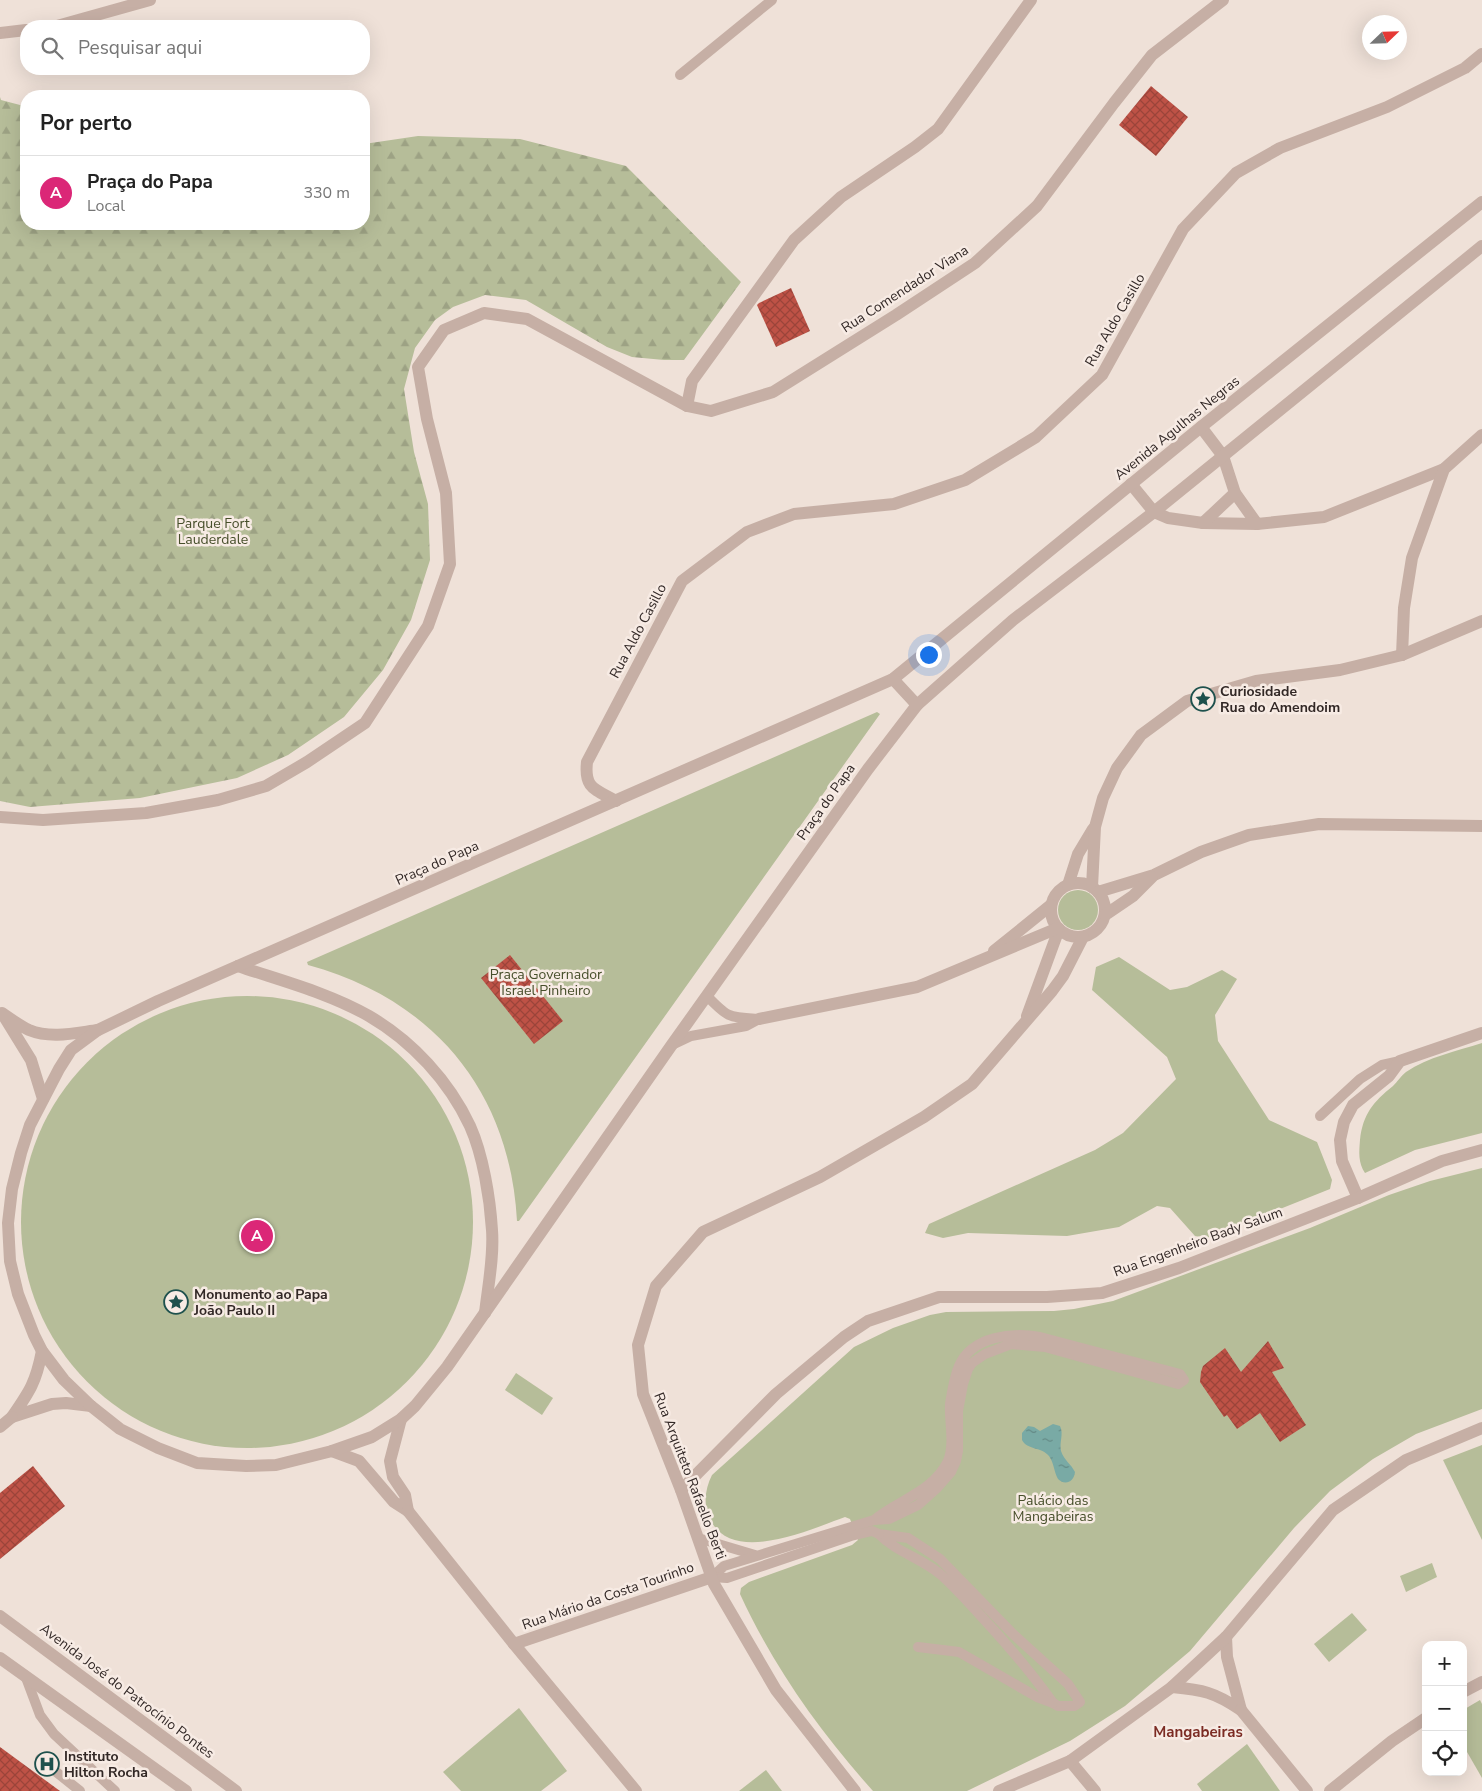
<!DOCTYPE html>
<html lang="pt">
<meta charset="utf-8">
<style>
:root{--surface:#fff;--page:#f6f6f6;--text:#222;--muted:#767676;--line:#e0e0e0;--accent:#db2777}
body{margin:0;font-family:"Nunito Sans",sans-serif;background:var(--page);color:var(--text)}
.controls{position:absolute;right:15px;bottom:15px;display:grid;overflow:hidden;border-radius:10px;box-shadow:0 5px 20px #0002}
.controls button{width:45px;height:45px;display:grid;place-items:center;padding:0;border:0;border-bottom:1px solid var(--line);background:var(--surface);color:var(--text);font:25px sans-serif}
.compass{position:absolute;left:1362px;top:15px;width:45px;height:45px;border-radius:50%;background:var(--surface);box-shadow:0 5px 20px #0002;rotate:67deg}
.you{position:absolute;left:928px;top:654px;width:18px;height:18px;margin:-12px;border:4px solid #fff;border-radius:50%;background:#1a73e8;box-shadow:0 0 0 8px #1a73e833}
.badge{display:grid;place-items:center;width:32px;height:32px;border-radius:50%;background:var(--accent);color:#fff;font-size:16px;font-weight:700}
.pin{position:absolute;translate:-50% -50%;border:2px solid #fff;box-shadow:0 1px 5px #0006}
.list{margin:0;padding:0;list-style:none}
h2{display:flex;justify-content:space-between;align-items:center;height:65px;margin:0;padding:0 20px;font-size:21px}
h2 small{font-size:16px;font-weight:400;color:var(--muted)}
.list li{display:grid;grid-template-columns:32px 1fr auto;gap:15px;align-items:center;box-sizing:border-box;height:75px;padding:0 20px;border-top:1px solid var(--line)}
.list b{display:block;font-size:19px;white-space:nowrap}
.list p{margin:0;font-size:16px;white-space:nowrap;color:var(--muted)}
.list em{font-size:16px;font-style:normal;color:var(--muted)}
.icon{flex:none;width:28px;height:28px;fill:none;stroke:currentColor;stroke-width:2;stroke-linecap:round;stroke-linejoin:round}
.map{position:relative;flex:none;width:1482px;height:1791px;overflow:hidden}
.search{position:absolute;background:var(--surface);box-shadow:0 5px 20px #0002;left:20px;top:20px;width:350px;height:55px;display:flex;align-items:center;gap:12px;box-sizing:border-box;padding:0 18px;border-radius:20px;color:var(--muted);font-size:19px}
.panel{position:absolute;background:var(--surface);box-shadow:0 5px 20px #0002;left:20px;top:90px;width:350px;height:140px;border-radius:20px}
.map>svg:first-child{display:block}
.green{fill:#b6bd99}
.forest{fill:url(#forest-firs)}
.water{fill:url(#water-ripples)}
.building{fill:url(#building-cross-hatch)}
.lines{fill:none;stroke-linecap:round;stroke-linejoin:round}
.service{stroke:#c6afa5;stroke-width:10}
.minor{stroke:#c6afa5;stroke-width:12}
.tertiary{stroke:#c6afa5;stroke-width:12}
.labels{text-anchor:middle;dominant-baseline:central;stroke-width:5;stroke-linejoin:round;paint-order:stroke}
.street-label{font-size:14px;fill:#322826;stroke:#f7ebe4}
.park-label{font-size:14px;fill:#474f2b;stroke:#f7ebe4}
.poi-label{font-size:14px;font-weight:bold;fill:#322826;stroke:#f7ebe4;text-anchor:start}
.neighbourhood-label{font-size:15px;font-weight:bold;fill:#7c2c24;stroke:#f7ebe4}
</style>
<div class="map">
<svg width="1482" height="1791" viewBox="0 0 1482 1791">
<defs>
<pattern id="forest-firs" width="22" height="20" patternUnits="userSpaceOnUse" patternTransform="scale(1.25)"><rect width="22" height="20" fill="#b6bd99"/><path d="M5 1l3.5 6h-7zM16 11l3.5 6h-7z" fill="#9da284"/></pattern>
<pattern id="water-ripples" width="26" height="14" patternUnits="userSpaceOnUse" patternTransform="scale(1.25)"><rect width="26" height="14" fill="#79aaa5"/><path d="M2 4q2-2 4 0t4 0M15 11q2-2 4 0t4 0" fill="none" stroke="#648a86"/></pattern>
<pattern id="building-cross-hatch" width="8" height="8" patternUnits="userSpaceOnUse" patternTransform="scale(1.25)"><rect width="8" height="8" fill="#be5246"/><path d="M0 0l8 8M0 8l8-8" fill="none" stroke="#9b443a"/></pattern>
</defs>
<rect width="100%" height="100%" fill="#efe1d8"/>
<!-- green -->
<g class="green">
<path d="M877,712L880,714L519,1221H517C510,1091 433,999 308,965L307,962Z"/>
<circle cx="1078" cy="910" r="20"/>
<path d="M1119,957L1170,990L1187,987L1222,970L1237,979L1215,1015L1218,1041L1269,1120L1317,1142L1332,1180L1330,1189L1207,1238L1195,1236L1170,1208L1157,1206L1119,1227L1067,1236L968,1233L943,1238L925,1233L929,1224L1095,1150L1123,1133L1176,1079L1167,1057L1092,990L1096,967Z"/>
<circle cx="247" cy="1222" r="226"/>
<path d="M1482,1043V1133L1415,1150L1365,1173C1358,1163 1359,1152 1360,1140C1363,1114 1373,1102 1393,1086C1397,1082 1401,1076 1406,1072C1428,1057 1457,1051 1482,1043Z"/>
<path d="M1482,1168V1409L1416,1434L1373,1459L1330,1491L1294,1528L1190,1651L1125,1706L1070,1741L967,1791H873C820,1732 773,1666 740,1594L741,1588L749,1582L852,1545L858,1540L850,1519L845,1517C811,1529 732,1566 710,1519C703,1504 705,1489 712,1475L854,1347L893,1328L930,1315L946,1312L1054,1311L1074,1309L1113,1301L1310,1228L1389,1195L1430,1181Z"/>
<path d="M516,1373L553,1398L542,1415L505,1390Z"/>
<path d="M1482,1445V1540L1443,1460Z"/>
<path d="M1432,1563L1437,1577L1406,1592L1400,1576Z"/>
<path d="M1352,1613L1367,1630L1329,1662L1314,1644Z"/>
<path d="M1480,1700L1482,1704V1778L1463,1745V1710Z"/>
<path d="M519,1708L567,1771L541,1791H461L443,1772Z"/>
<path d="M1247,1744L1280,1791H1202L1197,1784Z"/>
<path d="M766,1770L782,1791H739Z"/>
</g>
<!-- forest -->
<path class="forest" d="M0,97L1,100L20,105L26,108V224H364V144L418,136L520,139L626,166L741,282L684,360H664L632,357L607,347L526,300L485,295L453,307L435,320L415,348L404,389L414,452L428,504L430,560L411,620L383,670L344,717L288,755L237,778L140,798L30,807L0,801Z"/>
<!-- water -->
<path class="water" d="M1053,1424L1060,1426C1064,1434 1059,1442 1061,1451C1064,1460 1071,1464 1075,1472C1074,1482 1065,1486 1058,1479C1054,1472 1054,1463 1049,1456C1042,1447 1027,1450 1022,1440V1433L1028,1426L1034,1427L1040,1431Z"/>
<!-- building -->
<g class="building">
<path d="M1151,86L1188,117L1156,156L1119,125Z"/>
<path d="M791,288L810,331L776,347L757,305L759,303Z"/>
<path d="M510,955L563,1021L534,1044L481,978Z"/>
<path d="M1268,1341L1284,1368L1272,1372L1306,1425L1280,1442L1260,1413L1237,1429L1227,1415L1224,1417L1200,1382L1201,1372L1203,1366L1225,1348L1241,1372Z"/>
<path d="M33,1466L65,1506L0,1559V1493Z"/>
<path d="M0,1747L60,1791H0Z"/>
</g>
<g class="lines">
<!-- service -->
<g class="service">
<path d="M680,75L772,0"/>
<path d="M672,1045L691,1036L746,1026L759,1019C728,1017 728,1018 707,996"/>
<path d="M1320,1116L1360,1079L1382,1065L1400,1061"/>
<path d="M879,1534L908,1538L940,1559L1013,1634L1068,1684L1080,1702L1074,1706H1058L1053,1703C1031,1672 1006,1643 980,1615C967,1601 954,1586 940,1574C921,1558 896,1552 879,1534Z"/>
<path d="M698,1538L755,1555"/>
<path d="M712,1577L724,1566L874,1520L889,1519L918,1505L937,1488L951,1472L956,1461L958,1451V1411L963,1384L968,1369L972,1363L985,1354L1011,1344L1045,1347L1178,1384L1184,1380L1180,1374L1040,1337C1012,1332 972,1336 959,1366C954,1377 952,1392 950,1404C949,1421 955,1444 948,1461C933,1492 898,1500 874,1520"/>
<path d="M712,1577L727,1578L851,1536L872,1531L879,1534"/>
<path d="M918,1647L959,1652L1037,1697L1053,1703"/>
<path d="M25,1675L40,1715L54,1734L115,1791"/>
<path d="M40,1759L80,1791"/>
</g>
<!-- minor -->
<g class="minor">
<path d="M57,26L150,0"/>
<path d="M0,33L26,30"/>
<path d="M687,406L692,381L794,240L841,197L915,147L938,129L1031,0"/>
<path d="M1201,427L1223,456L1235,493L1257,524"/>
<path d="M1131,484L1154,512L1168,518L1203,523L1257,524L1324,517L1444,469"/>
<path d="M1203,523L1235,493"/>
<path d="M1402,655L1404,608L1412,558L1444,469L1482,435"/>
<path d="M616,801C595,789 584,789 587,762L682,581L747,532L794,514L894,504L965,480L1036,437L1102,375L1183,229L1236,173L1280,148L1387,107L1465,68L1482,54"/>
<path d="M0,817L43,820L146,813L218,800L266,786L307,762L365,723L428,626L450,564L446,493L427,419L418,367L444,330L484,313L527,319L687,406L711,411L773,392L896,315L975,263L1037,206L1114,103L1152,55L1223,0"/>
<circle cx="1078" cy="910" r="27"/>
<path d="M1068,885L1078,854L1093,829"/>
<path d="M1092,887L1095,827L1103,798L1117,768L1141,735L1187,701L1256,681L1340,670L1402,655L1482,621"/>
<path d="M1098,892L1154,875L1201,852L1249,835L1319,824L1482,826"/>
<path d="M1105,915L1133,896L1152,877"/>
<path d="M994,951L1051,905"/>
<path d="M238,966C282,981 329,993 369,1016C412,1041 449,1081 470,1126C483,1155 490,1198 492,1230C494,1257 488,1286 485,1313"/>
<path d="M1027,1016L1059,929"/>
<path d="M759,1019L917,987L1058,928"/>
<path d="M43,1099L31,1060L2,1013C11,1019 20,1026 29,1030C51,1039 75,1033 98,1030"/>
<path d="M1358,1198L1342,1161L1340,1140L1344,1122L1353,1105L1389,1076L1400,1061L1482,1033"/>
<path d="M42,1351C36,1382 30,1391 12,1417L52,1404L66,1403L91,1406"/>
<path d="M0,1427L12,1417"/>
<path d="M332,1451L359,1461L394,1502L408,1511L405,1495L393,1477L390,1461L401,1419"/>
<path d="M681,1490L776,1394L844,1337L868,1321L939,1297H1047L1102,1293L1179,1268L1358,1198L1442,1161L1482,1150"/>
<path d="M408,1511L514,1644L636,1791"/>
<path d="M0,1616L236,1791"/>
<path d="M514,1644L712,1577"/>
<path d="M0,1658L186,1791"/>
<path d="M1172,1687C1203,1690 1214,1692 1241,1710L1227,1657L1226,1637"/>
<path d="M1463,1692L1482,1682"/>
<path d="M1241,1710L1307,1791"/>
<path d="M1070,1761L1095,1791"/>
<path d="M855,1791L776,1690L714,1584L681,1490L643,1394L638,1345L656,1286L703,1232L820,1177L924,1117L972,1084L1052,991L1063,976L1083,937"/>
<path d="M999,1791L1070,1761L1172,1687L1226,1637L1333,1510L1406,1460L1482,1428"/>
<path d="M1330,1791L1392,1741L1426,1718"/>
</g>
<!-- tertiary -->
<g class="tertiary">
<path d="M1482,202L1201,427L893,679L158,1001L98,1030L71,1050L59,1069L30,1125L21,1153L12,1189L8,1223L10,1261L18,1294L34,1335L42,1351L64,1380L91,1406L120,1429L158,1448L197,1463L246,1466L276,1465L332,1451L372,1437L401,1419L415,1406L447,1367L671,1046L868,769L917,705L1013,620L1154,512L1482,246"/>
<path d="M893,679L917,705"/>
</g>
</g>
<!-- icons -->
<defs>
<g id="sight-ring" transform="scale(1.25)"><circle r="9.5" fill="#f7ebe4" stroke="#1e514d" stroke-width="1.5"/><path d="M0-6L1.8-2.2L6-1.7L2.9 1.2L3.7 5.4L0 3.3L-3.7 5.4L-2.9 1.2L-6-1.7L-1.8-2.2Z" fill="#1e514d"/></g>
<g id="hospital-ring" transform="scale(1.25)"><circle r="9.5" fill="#f7ebe4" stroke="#1e514d" stroke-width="1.5"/><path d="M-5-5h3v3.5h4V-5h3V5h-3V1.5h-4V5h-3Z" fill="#1e514d"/></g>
</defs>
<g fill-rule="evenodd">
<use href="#sight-ring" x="1203" y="699"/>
<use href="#sight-ring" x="176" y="1302"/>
<use href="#hospital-ring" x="47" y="1764"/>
</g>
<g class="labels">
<!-- street labels -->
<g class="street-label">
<text transform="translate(905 289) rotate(-33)">Rua Comendador Viana</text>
<text transform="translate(1115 320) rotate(-60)">Rua Aldo Casillo</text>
<text transform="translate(1177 428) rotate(-39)">Avenida Agulhas Negras</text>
<text transform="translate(638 631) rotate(-62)">Rua Aldo Casillo</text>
<text transform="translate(826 802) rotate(-55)">Praça do Papa</text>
<text transform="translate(437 863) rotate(-24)">Praça do Papa</text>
<text transform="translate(1198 1242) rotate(-20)">Rua Engenheiro Bady Salum</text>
<text transform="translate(690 1476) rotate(69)">Rua Arquiteto Rafaello Berti</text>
<text transform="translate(608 1596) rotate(-19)">Rua Mário da Costa Tourinho</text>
<text transform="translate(127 1691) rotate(37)">Avenida José do Patrocínio Pontes</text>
</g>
<!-- park labels -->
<g class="park-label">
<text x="213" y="523">Parque Fort<tspan x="213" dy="16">Lauderdale</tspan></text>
<text x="546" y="974">Praça Governador<tspan x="546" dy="16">Israel Pinheiro</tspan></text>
<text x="1053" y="1500">Palácio das<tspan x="1053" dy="16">Mangabeiras</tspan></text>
</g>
<!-- poi labels -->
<g class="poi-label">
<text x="1220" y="691">Curiosidade<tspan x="1220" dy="16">Rua do Amendoim</tspan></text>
<text x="194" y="1294">Monumento ao Papa<tspan x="194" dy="16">João Paulo II</tspan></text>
<text x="64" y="1756">Instituto<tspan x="64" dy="16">Hilton Rocha</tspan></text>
</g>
<!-- neighbourhood labels -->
<g class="neighbourhood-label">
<text x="1198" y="1732">Mangabeiras</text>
</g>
</g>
</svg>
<div class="controls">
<button>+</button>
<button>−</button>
<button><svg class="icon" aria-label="locate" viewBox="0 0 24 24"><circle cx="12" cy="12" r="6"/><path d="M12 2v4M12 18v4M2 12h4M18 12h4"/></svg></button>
</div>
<svg class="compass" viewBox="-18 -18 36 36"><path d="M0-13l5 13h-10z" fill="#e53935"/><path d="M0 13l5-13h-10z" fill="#767676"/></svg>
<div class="you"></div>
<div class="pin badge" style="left:257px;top:1236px">A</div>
<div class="search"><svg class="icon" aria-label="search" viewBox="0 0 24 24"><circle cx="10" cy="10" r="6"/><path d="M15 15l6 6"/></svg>Pesquisar aqui</div>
<section class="panel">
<h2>Por perto<small></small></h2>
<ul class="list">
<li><span class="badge">A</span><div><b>Praça do Papa</b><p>Local</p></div><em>330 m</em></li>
</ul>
</section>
</div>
